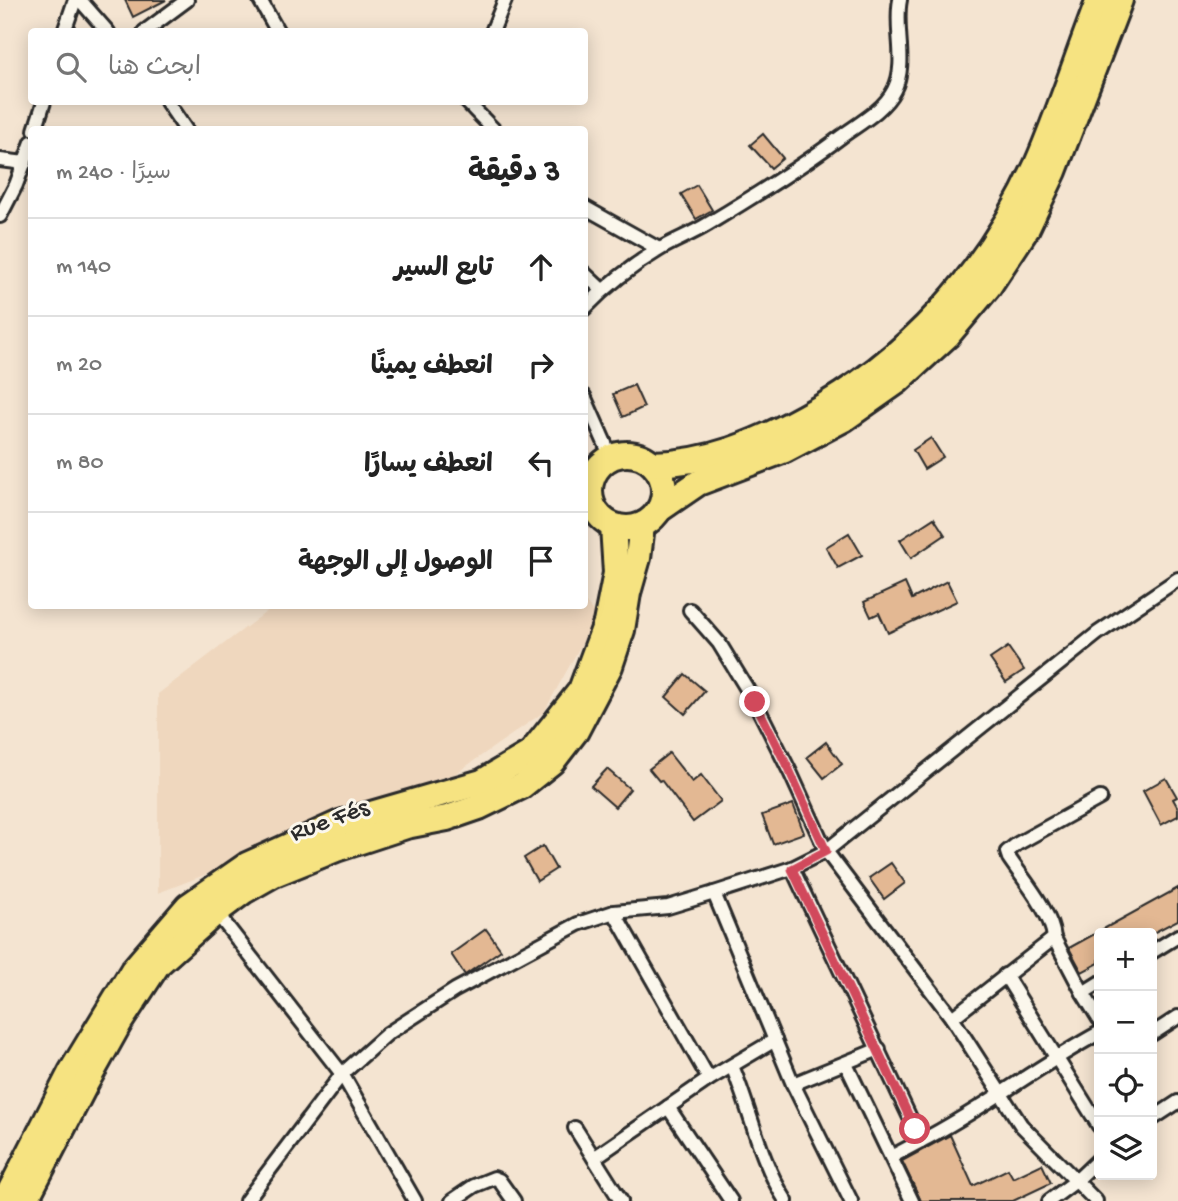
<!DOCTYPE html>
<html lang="ar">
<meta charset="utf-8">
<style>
:root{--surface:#fff;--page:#f6f6f6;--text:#222;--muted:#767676;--line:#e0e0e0}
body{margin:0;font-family:"Gochi Hand","Playpen Sans Arabic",sans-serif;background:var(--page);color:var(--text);direction:rtl}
.controls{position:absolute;right:21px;bottom:21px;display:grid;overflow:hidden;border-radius:7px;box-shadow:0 4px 18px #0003}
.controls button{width:63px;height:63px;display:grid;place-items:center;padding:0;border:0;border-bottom:2px solid var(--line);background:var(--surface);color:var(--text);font:35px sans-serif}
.stop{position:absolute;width:21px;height:21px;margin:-16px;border:5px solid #d1495b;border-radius:50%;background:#fff}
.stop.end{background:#d1495b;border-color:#fff;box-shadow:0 2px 7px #0008}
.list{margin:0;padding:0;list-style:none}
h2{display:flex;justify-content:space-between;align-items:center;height:91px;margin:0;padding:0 28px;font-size:30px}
h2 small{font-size:23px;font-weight:400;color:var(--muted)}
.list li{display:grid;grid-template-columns:46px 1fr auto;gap:21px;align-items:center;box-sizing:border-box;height:98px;padding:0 28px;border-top:2px solid var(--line)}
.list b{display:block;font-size:26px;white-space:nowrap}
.list em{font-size:23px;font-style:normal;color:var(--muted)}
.icon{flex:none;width:38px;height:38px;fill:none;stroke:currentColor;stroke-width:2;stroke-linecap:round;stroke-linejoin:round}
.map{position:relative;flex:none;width:1178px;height:1201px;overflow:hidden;direction:ltr}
.search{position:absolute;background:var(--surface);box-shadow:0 4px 18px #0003;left:28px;top:28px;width:560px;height:77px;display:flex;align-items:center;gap:18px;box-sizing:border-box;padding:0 24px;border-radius:7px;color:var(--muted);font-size:26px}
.panel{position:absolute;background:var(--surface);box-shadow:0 4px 18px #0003;left:28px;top:126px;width:560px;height:483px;border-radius:7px;direction:rtl}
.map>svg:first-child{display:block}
.built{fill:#efd7be}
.building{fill:#e3b893;stroke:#2b2b2b;stroke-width:2}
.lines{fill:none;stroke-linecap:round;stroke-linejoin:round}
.street-casing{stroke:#2b2b2b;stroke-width:18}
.highway-casing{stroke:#2b2b2b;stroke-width:30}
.street{stroke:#fbf7ec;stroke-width:12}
.highway{stroke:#f6e381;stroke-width:24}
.route{stroke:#d1495b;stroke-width:9}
.labels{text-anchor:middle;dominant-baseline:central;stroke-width:6;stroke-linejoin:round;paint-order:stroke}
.street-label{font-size:26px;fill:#2b2b2b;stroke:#fbf7ec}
</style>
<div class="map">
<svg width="1178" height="1201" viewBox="0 0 1178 1201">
<rect width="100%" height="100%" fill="#f4e4d1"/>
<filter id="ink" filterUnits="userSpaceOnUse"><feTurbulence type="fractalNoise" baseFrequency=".0143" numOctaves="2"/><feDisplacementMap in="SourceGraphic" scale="14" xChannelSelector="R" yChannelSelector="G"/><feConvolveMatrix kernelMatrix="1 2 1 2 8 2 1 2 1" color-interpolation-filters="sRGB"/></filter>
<g filter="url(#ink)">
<!-- built -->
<path class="built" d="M585,602L597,616L544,712L445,781L158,893V694L274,606H584Z"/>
<!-- building -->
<g class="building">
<path d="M125,0H166L133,17Z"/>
<path d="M763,134L783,158L771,168L750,145Z"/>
<path d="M697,185L712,210L696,219L681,194Z"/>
<path d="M634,385L644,407L623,417L613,394Z"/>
<path d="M931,438L943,457L924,469L913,450Z"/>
<path d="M934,518L945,535L911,558L900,540Z"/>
<path d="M849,533L862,555L838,568L826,547Z"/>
<path d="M947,581L957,601L888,633L879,613L871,617L864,602L905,583L912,599Z"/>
<path d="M1008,647L1024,670L1006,682L990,659Z"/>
<path d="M685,674L705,691L685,714L666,697Z"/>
<path d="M826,742L842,764L824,778L807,757Z"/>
<path d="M669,753L692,782L701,775L721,801L693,822L661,780L659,781L649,769Z"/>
<path d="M607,769L630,789L615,807L591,786Z"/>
<path d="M1166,778L1177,797L1173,799L1178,808V816L1161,825L1143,791Z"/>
<path d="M793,804L804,833L773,844L762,815Z"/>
<path d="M543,846L556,869L537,881L524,858Z"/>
<path d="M891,863L905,883L884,899L869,878Z"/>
<path d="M1178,888V920L1153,933H1099V963L1082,972L1069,948Z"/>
<path d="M486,929L501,950L465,975L451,954Z"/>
<path d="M950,1135L973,1186L1008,1169L1013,1178L1042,1164L1051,1183L1013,1201H921L902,1161Z"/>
</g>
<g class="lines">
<!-- street casing -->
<g class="street-casing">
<g id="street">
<path d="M80,0L108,32"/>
<path d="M260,0L278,32"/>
<path d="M64,32L75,0"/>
<path d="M144,32L187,0"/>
<path d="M492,32L505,0"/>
<path d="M167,102L186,130"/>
<path d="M467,102L494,130"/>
<path d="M35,130L44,102"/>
<path d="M0,160L25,163"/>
<path d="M584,207L659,249"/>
<path d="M0,216L16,185L32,142"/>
<path d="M584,273L602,290"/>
<path d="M584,309C606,286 633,265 660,249C675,240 692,234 708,224C753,197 800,168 842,136C860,123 884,110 894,90C908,63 894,29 900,0"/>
<path d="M584,396L611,457"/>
<path d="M690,610L719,643L755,702L791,774L826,851L952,1018L1021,1125L1096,1201"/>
<path d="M792,868L921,1141C983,1109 1038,1066 1099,1033"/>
<path d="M714,893L793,1084L851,1201"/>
<path d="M216,912L342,1074L415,1201"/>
<path d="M614,912L709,1079L775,1040"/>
<path d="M1152,952L1178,936"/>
<path d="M1005,975L1099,1126"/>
<path d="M1083,993L1099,983"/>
<path d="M952,1018L1054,938"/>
<path d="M1099,1019L1083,993L1054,938C1052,913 1023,879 1009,858L1007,852L1017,844L1100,798"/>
<path d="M1152,1034L1178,1017"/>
<path d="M846,1064L912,1201"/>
<path d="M732,1066C751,1111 759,1159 786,1201"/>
<path d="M793,1084L879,1049"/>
<path d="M668,1107L731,1201"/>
<path d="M1152,1119L1178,1102"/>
<path d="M575,1128L621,1201"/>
<path d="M891,1157L921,1141"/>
<path d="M594,1158L709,1079"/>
<path d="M246,1201L342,1074L387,1034L455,990L578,924L614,912L668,907L714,893L792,868L826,851L1098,633L1178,579"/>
<path d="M452,1201L474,1186L494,1178L499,1180L514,1201"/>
<path d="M1049,1201L1076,1181L1099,1159"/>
</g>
</g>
<!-- highway casing -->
<g class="highway-casing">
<g id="highway">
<circle cx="627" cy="491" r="37"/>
<path d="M653,464C707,463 757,443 804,417C908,361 988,272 1037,164C1060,111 1078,54 1099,0"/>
<path d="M660,509L698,483L785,450L844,419L898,381L947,336L989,286L1026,230L1054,171L1120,0"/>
<path d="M5,1201L71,1072L133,970L188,906L247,865L340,823L482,782L531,753L581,690L606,623L616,573L613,526"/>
<path d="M25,1201L86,1083L120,1022L158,964L216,912L244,891L274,874L336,849L406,826L447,818L479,807L522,786L552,762L576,731L610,666L622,630L628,593L638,558L642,525"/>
</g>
</g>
<!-- street -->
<use href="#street" class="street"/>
<!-- highway -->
<use href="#highway" class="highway"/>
</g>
</g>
<g class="lines" filter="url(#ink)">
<!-- route -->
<path class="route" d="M755,702L791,774L826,851L792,869L915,1129"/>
</g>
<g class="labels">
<!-- street labels -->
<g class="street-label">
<text transform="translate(330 822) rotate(-20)">Rue Fés</text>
</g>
</g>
</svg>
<div class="controls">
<button>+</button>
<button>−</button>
<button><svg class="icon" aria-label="locate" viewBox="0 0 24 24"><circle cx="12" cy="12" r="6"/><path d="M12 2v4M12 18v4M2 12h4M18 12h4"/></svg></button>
<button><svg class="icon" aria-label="layers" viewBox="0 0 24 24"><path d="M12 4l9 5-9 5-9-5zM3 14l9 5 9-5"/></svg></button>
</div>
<div class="stop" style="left:915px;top:1129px"></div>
<div class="stop end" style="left:755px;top:702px"></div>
<div class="search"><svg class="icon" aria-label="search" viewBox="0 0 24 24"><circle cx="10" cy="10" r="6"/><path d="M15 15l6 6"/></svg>ابحث هنا</div>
<section class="panel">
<h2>3 دقيقة<small>سيرًا · 240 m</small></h2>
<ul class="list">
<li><svg class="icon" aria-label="ahead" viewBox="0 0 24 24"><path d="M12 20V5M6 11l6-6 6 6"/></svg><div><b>تابع السير</b></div><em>140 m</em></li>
<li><svg class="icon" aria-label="right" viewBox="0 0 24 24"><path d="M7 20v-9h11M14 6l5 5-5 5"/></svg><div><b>انعطف يمينًا</b></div><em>20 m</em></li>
<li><svg class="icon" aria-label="left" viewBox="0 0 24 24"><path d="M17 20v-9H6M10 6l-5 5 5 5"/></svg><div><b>انعطف يسارًا</b></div><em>80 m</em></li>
<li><svg class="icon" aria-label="arrive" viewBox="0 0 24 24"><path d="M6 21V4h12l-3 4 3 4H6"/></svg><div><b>الوصول إلى الوجهة</b></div></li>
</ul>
</section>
</div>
